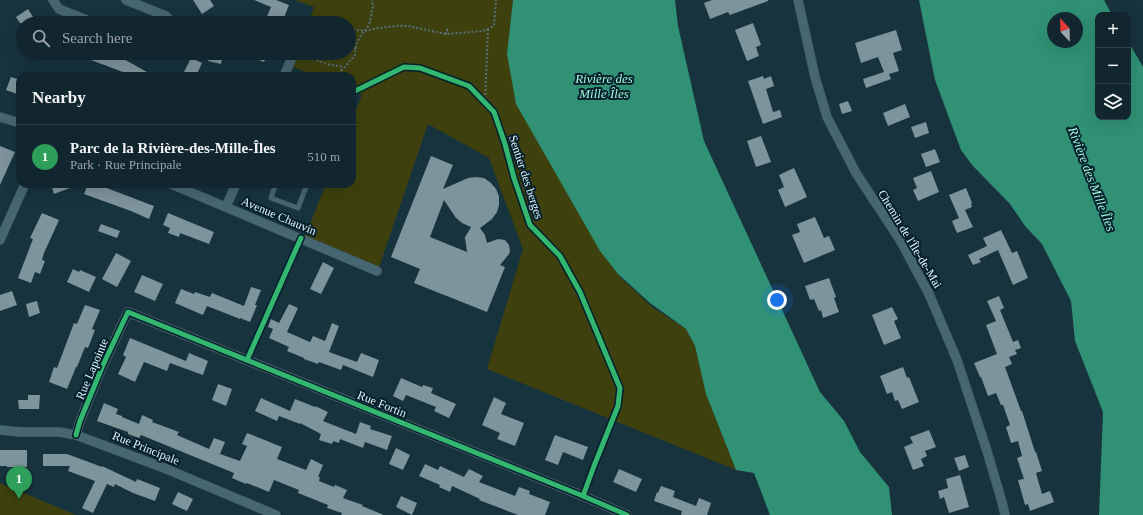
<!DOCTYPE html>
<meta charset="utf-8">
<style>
:root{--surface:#11262e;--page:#1a2e36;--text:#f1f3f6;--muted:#9ca5aa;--line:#30434a;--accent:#8bbbb9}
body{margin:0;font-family:"Times New Roman",serif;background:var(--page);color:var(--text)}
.controls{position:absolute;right:12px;top:12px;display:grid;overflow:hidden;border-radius:8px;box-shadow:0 4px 16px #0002}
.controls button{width:36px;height:36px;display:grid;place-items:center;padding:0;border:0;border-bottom:1px solid var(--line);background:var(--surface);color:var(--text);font:20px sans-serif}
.compass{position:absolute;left:1047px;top:12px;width:36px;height:36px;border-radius:50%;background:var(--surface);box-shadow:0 4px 16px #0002;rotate:338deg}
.you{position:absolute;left:777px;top:300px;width:14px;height:14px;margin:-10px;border:3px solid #fff;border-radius:50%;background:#1a73e8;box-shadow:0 0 0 6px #1a73e833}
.badge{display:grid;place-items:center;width:26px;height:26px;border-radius:50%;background:var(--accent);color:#fff;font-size:13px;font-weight:700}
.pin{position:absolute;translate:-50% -33px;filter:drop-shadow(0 1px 2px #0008)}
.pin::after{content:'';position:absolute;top:21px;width:14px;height:12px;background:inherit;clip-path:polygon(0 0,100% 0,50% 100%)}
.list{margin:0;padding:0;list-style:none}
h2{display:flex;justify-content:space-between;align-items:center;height:52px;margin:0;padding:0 16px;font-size:17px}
h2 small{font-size:13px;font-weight:400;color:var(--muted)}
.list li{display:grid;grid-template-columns:26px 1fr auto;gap:12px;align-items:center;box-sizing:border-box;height:64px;padding:0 16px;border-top:1px solid var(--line)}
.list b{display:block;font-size:15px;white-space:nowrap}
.list p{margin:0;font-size:13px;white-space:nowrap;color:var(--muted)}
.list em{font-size:13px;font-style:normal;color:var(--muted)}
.icon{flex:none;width:22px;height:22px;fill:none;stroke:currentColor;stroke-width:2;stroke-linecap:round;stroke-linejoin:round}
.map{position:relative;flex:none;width:1143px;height:515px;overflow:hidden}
.search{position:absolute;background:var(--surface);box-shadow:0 4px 16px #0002;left:16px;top:16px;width:340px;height:44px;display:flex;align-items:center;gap:10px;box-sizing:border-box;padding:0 14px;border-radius:22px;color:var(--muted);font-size:15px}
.panel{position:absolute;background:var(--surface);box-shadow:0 4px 16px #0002;left:16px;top:72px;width:340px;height:116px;border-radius:12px}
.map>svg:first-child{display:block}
.green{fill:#3e410d}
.water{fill:#309175;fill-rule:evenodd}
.building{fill:#7d949a;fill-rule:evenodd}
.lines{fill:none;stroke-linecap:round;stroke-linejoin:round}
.service-casing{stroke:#3d4f56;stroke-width:5.5}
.minor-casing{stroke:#3d4f56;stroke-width:10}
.path{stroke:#58717a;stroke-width:2;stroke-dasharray:2 2;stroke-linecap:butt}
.service{stroke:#466672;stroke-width:4.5}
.minor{stroke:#466672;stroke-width:9}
.cycleway-casing{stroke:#04202c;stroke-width:8}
.cycleway{stroke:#33b770;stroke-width:5}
.labels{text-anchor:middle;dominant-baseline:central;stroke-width:4;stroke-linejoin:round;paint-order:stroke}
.street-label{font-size:12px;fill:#e3f3fb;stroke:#04202c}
.water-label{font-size:13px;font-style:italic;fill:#a1fad9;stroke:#04202c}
</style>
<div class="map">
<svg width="1143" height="515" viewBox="0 0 1143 515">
<rect width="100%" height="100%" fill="#17333e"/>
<!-- green -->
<g class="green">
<path d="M295,0H513L507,54L546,156L602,252L621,278L652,307L686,329L695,346L706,394L736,470L487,369L523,249L489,158L428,124L378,270L304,239L326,184H352V120L362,95L352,90V76H316L291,66L296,53H349V23H308L314,7Z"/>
<path d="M0,483L76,515H0Z"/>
</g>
<!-- water -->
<g class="water">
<path d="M513,0H675L678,26L704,141L820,392L844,421L860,452L889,487L892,515H770L754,473L736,470L706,394L695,346L686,329L650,303L618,274L600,251L516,104L507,54Z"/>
<path d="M919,0H1104L1112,15H1098V117H1128V41L1143,67V515H1099L1103,412L1075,341L1071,301L1042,244L1025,226L1010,204L973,166L961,150L935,80ZM1053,18H1077V42H1053Z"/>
</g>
<!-- building -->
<g class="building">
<path d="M193,0H210L214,6L202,14Z"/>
<path d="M254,0H276L289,5L282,23H270L265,21L271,7Z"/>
<path d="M712,0H768V1L730,15L728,12L710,19L704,3Z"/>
<path d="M28,9L37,23H20L16,17Z"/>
<path d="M753,23L761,45L756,47L759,56L747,61L735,30Z"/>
<path d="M896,30L902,50L893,53L899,71L889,74L891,79L866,88L863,79L884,72L878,57L861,63L855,43Z"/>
<path d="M75,53H113L154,76H121L123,72L75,54Z"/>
<path d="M210,53L223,55L221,64L208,61Z"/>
<path d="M242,53H268L264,62Z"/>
<path d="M191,58L202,63L196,76H188L183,74Z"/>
<path d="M763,76L764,79L771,76L774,86L766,89L773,112L780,110L782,117L763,124L748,81Z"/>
<path d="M11,77L20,80V95L6,90Z"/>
<path d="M848,101L852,111L842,114L839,104Z"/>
<path d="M905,104L910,117L888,126L883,113Z"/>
<path d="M926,122L929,133L915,138L911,127Z"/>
<path d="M761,136L771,162L756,167L747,141Z"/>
<path d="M0,146L15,152L0,185Z"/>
<path d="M935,149L940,162L926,167L921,154Z"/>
<path d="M431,156L453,165L443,189L468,178L476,177L484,178L491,183L496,189L499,196V205L497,212L492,219L480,228L485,235L487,243L498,239L505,240L509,245L510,251L509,254L500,265L505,267L487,312L414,283L420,269L391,257ZM444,200L456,218L462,223L471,227L464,239L465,238L467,252L430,237Z"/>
<path d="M794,168L807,197L785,207L778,190L784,187L779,175Z"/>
<path d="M931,171L939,192L918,201L913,190L917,188L913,178Z"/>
<path d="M51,184H78V185L54,194Z"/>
<path d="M88,184H105L104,187L154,206L149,219L131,211L84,194Z"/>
<path d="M966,188L972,203L971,204L972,207L965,210L973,227L957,233L952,221L959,218L949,195Z"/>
<path d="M42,213L59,220L44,253L42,260L45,261L40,274L35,272L31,283L18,278L33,239L30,238Z"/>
<path d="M168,213L214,232L209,244L180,233L179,237L168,233L170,228L163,225Z"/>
<path d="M815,217L824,238L829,236L835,250L804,263L792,235L800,232L797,224Z"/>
<path d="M101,224L120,231L117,238L98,231Z"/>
<path d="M1001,230L1012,253L1017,251L1028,278L1013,285L998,250L979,259L981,262L973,265L968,255L987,246L983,238Z"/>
<path d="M116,253L131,261L117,287L102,279Z"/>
<path d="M323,262L334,268L321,294L310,289Z"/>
<path d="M73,269L79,272L80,270L96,277L89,292L67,282Z"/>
<path d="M142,275L163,284L155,301L134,292Z"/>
<path d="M829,278L836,297L834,298L839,312L823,318L821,310L819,311L814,299L810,300L805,286Z"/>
<path d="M251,287L261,290L255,305H257L250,322L240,318V319L207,306L203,315L175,303L181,289L194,294L195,292L210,297L212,293L244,306Z"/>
<path d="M12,291L17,305L0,311V295Z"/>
<path d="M999,296L1004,308L1000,310L1013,342L1018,340L1021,348L1015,350L1017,354L1009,357L1012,364L1005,367L1021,411H1022L1035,452H1036L1042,471L1036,473L1042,494L1050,491L1054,502L1030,511L1028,504L1025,505L1018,480L1024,479L1017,458L1022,456L1018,441L1011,443L1006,427L1010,425L1003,405H1001L996,393L988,396L981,377H980L974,363L997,354L986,325L996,321L987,301Z"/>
<path d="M37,301L40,313L29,317L26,304Z"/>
<path d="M289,304L298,308L287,332L310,342L313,336L325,341L332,323L339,326L329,352L357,362L361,353L379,360L373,377L343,365L341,370L319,362L318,364L304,359V358L287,351L289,347L269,338L273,329L268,327L271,319L279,323Z"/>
<path d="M85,305L100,310L92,329L95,330L88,348L85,347L77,367H76L67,389L49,382L54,367L57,368L74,323L77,324Z"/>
<path d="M892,307L898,319L894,321L901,338L884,345L872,315Z"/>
<path d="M130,338L186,361L189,353L208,361L203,375L170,363L167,371L144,362L135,382L118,374L126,357L123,355Z"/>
<path d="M903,367L907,378L909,377L919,402L902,409L898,400L895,401L892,392L887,394L880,376Z"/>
<path d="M401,378L422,387L423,385L433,388L431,393L456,404L449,418L434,411L436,407L406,395L403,401L393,396Z"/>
<path d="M218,384L232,389L226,406L212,400Z"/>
<path d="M28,395H40L39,409H19L18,400H28Z"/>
<path d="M494,397L506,403L501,414L524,423L515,446L497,439L500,433L482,425Z"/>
<path d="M261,398L290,411L295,399L315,407V406L328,412L323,421L356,434L360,422L371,426L370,429L392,436L387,450L365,442L363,448L340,439L339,443L333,441L332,444L319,440L321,434L300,423V424L279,416L277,421L255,411Z"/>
<path d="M104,403L118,409L116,414L122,416V417L139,424L142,415L153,420L152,422L179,432L177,435L209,449L214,438L225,442L220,454L240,461L247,446L242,444L247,433L282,447L277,459L306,470L311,459L323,465L318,477H320L319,481L334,487L335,485L347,490L343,498L363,505L362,506L384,515H341L342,513L327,508L328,505L298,493L299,490L274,480L269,492L247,483L246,484L232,478L234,473L141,435L139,438L128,434V432L97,421Z"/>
<path d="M929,430L936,447L925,451L927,456L921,459L924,466L913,470L904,447L913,443L910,437Z"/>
<path d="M555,435L588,447L583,460L563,452L558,465L545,460Z"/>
<path d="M396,448L410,455L403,470L389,464Z"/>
<path d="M0,450H27V467H7V466H0Z"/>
<path d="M43,454H67L102,467V466L136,482L137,479L160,488L155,501L133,493L115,484L114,487L107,484L93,513L82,508L95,481L68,471L70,466H43Z"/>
<path d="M965,455L969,467L959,471L954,458Z"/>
<path d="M425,464L438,470L440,466L464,477L469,469L483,476L479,482L515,496L519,487L530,491L529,494L550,502L545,515H518L479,500L480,499L452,486L450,492L439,487L440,485L419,476Z"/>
<path d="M619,469L642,479L636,492L613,482Z"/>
<path d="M960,475L969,507L949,513L944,497L940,499L938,491L948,488L946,479Z"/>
<path d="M661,486L675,491L673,497L696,506L699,498L711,503L707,515H681L682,511L654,501L657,492L658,493Z"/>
<path d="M178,492L193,499L187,511L172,504Z"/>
<path d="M401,496L417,503L412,515L396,507Z"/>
</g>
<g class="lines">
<!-- service casing -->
<g class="service-casing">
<path id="service" d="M272,184L275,186L271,198L298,208L307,184"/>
</g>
<!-- minor casing -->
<g class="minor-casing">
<g id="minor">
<path d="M53,0L59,9L94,23"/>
<path d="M126,0L166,16L172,23"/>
<path d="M798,0L815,77L827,117L856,173L900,240L929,294L957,360L987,451L1002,502L1005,515"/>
<path d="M284,76L294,53"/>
<path d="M0,117L20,123"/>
<path d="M171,184L377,271"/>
<path d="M226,207L236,184"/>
<path d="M0,240L25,184"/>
<path d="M0,430L20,432H59L76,435L164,468L276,515"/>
<path d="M76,435L80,421L103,365L128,312L583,496L627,515"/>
</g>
</g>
<!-- path -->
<g class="path">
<path d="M349,29L365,31L378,28L396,26H408L446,34L483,31L492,27L494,25L496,0"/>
<path d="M445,34L448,28L446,34"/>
<path d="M349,42L356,49"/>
<path d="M302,54L326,64L345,67"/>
<path d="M335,76L345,67L355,55L356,45L360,37L369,25L373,7L372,0"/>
<path d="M485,103L488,29"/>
</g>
<!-- service -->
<use href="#service" class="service"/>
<!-- minor -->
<use href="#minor" class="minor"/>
<!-- cycleway casing -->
<g class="cycleway-casing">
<g id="cycleway">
<path d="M171,21H239L244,23"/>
<path d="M352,89L355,91L404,67L420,68L469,86L494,112L505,144L514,178L530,225L560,256L580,292L620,388L618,406L594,466L583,496"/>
<path d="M247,360L301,238"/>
<path d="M76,435L80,421L103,365L128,312L583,496L627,515"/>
</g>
</g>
<!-- cycleway -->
<use href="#cycleway" class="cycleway"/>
</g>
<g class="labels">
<!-- street labels -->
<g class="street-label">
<text transform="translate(526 177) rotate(72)">Sentier des berges</text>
<text transform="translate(279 216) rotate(23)">Avenue Chauvin</text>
<text transform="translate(910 239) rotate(59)">Chemin de l'Île-de-Mai</text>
<text transform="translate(92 369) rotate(-67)">Rue Lapointe</text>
<text transform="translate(382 404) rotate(22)">Rue Fortin</text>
<text transform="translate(146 448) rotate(22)">Rue Principale</text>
</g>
<!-- water labels -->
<g class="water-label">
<text x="604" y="78">Rivière des<tspan x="604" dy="15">Mille Îles</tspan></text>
<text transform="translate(1092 179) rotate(69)">Rivière des Mille Îles</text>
</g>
</g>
</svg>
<div class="controls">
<button>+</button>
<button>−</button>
<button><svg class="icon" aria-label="layers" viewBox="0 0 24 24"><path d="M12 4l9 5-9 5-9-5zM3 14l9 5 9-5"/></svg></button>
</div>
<svg class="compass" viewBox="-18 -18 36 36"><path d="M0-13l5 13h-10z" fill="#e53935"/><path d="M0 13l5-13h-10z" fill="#9ca5aa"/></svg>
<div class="you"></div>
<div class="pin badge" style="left:19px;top:499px;background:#2e9e5b">1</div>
<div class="search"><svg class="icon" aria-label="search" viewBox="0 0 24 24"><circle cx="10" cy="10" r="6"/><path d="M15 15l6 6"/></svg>Search here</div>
<section class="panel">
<h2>Nearby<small></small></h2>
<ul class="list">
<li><span class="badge" style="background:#2e9e5b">1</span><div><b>Parc de la Rivière-des-Mille-Îles</b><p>Park · Rue Principale</p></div><em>510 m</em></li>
</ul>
</section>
</div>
